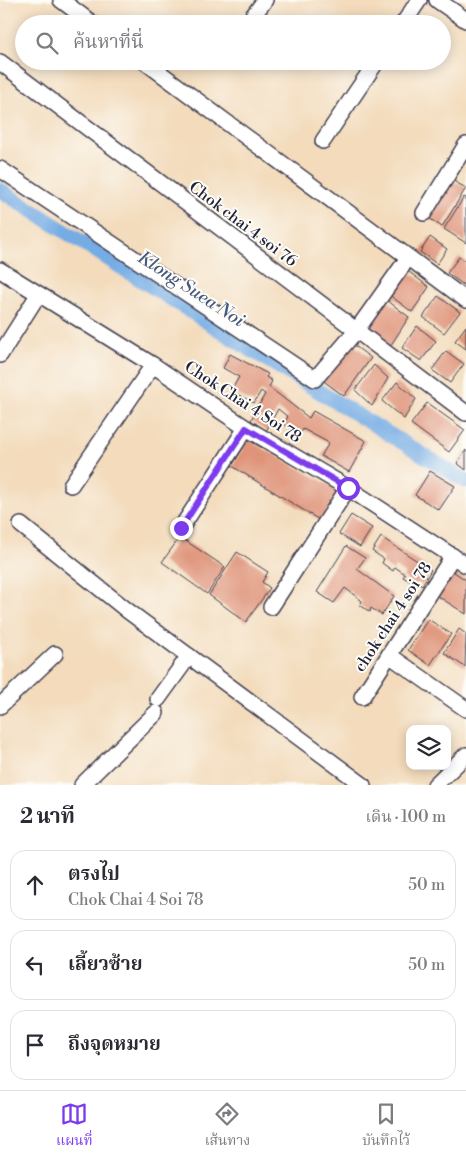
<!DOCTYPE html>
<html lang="th">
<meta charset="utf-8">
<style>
:root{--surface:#fff;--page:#f7f7f7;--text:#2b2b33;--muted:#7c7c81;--line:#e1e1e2;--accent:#7c3aed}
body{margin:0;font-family:"Libre Bodoni","Noto Serif Thai",serif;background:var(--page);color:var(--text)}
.controls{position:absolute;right:15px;bottom:15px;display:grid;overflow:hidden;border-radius:10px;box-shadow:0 2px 12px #0003}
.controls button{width:45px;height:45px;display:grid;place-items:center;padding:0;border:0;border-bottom:1px solid var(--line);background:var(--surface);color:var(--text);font:25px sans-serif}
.stop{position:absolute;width:15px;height:15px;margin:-11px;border:4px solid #7c3aed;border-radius:50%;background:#fff}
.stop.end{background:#7c3aed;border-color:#fff;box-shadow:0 1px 5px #0008}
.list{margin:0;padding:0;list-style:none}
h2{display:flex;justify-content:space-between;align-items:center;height:65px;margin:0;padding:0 20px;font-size:21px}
h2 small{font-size:16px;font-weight:400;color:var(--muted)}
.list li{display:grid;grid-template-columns:32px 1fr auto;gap:15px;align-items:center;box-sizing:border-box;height:70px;margin:0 10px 10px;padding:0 10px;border:1px solid var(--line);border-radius:15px}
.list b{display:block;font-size:19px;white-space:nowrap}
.list p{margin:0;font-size:16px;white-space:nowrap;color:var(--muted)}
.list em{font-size:16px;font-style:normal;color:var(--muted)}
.icon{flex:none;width:28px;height:28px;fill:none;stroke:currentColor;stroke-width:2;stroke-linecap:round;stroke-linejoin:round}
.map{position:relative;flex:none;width:466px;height:785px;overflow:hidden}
.search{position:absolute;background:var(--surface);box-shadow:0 2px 12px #0003;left:15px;right:15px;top:15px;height:55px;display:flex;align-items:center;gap:12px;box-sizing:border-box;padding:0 18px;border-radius:28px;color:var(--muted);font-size:19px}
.sheet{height:305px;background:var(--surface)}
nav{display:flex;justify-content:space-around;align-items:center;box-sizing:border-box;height:70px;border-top:1px solid var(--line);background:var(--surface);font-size:14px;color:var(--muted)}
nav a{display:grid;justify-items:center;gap:2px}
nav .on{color:var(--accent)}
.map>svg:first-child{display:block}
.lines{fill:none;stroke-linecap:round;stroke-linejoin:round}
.canal{stroke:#75ace4;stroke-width:15}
.building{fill:#df9378}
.minor-casing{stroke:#413e4e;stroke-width:18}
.minor{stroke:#fff;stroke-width:15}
.route{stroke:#7c3aed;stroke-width:6}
.labels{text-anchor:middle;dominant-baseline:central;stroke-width:4;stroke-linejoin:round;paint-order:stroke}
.street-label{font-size:16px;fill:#22223b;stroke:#fdfcf7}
.water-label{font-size:18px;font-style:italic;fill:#43597f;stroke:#fdfcf7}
</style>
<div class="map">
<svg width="466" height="785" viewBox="0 0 466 785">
<rect width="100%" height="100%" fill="#fdfcf7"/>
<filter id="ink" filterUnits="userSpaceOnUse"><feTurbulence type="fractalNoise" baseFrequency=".02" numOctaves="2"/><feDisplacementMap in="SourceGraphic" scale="10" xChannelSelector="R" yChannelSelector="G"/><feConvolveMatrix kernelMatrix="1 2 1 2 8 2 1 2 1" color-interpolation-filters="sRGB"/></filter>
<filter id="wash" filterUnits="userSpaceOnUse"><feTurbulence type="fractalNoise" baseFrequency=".0096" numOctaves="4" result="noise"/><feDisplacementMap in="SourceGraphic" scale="20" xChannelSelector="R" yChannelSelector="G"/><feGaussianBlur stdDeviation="1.12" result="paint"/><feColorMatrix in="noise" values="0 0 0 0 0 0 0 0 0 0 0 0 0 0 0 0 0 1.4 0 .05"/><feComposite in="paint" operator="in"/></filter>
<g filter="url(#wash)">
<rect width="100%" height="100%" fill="#f3dbbb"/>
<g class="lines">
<!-- canal -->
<path class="canal" d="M0,190L251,350L466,481"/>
</g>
<g id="blocks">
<!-- building -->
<g class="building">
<path d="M448,178L466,188L442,227L426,216Z"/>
<path d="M464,197L466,198V243L444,229Z"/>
<path d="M430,237L447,249L437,264L420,252Z"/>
<path d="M459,257L466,261L465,286L447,273Z"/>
<path d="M404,268L429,287L412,312L387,293Z"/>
<path d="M438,296L460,312L444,333L423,317Z"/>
<path d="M384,298L409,317L389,348L362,328Z"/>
<path d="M417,326L436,341L421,361L402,348Z"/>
<path d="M466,326V349L455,341Z"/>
<path d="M351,343L371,358L344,396L321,379Z"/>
<path d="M446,351L464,364L450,383L432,370Z"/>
<path d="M230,354L268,374L266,377L272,381L269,387L309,418L313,411L366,441L349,472L321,456L329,443L303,429L299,435L283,424L288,417L278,409L266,431L251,420L265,394L261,391L254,403L231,391L239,377L223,368Z"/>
<path d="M374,365L388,378L372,406L355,390Z"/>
<path d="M397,382L416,399L404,419L382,401Z"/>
<path d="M427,403L465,430L449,452L411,424Z"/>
<path d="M248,440L340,491L321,521L232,466Z"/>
<path d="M466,450V470L457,463Z"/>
<path d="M430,471L455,486L439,510L415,495Z"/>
<path d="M351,515L372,528L360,547L339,534Z"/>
<path d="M180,537L225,567L207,594L162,562Z"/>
<path d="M381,537L431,570L422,585L417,582L416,585L403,577L405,574L395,567L393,571L382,563L384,559L372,551Z"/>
<path d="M346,546L365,558L357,569L394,596L382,615L371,608L370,612L360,605L362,601L345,588L334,603L317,592Z"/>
<path d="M237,552L268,572L262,582L270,588L246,622L209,595Z"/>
<path d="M451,570L466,580V614L436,595Z"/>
<path d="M428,619L451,634L430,665L408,650Z"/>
<path d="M459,629L466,634L465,667L444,653Z"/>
</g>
</g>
</g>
<g filter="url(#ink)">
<use href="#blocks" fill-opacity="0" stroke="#413e4e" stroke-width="1"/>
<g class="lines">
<!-- minor casing -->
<g class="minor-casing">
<g id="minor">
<path d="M61,0L93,24"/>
<path d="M437,0L466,20"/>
<path d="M247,24L265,0"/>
<path d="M403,24L419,0"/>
<path d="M144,61L466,300"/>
<path d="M0,62L466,413"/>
<path d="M323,141L377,61"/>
<path d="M0,169L315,379L356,331L408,258"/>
<path d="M424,213L466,145"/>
<path d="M0,270L153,365L246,428L348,488L466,565"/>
<path d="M0,355L38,295"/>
<path d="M71,485L153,365"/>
<path d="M21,525L128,611L363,785"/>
<path d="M181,528L246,428"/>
<path d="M271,607L348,488"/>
<path d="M389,655L466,709"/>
<path d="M362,697L453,556"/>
<path d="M158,699L189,656"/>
<path d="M0,706L55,654"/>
<path d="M82,785L156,713"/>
<path d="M435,785L466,755"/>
</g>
</g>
<!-- minor -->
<use href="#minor" class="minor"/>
</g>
</g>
<g class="lines" filter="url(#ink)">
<!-- route -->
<path class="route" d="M181,528L246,428L348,488"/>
</g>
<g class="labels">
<!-- street labels -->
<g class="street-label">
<text transform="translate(243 224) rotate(37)">Chok chai 4 soi 76</text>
<text transform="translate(243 402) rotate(33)">Chok Chai 4 Soi 78</text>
<text transform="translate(393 617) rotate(-57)">chok chai 4 soi 78</text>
</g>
<!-- water labels -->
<g class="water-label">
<text transform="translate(191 289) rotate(33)">Klong Suea Noi</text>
</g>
</g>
</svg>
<div class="controls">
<button><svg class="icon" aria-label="layers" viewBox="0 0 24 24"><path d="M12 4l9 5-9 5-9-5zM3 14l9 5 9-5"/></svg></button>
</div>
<div class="stop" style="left:348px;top:488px"></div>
<div class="stop end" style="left:181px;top:528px"></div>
<div class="search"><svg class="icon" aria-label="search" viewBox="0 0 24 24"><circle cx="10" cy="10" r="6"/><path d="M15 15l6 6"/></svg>ค้นหาที่นี่</div>
</div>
<section class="sheet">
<h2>2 นาที<small>เดิน · 100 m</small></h2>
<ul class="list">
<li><svg class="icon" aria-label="ahead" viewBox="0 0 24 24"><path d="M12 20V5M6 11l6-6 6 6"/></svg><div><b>ตรงไป</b><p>Chok Chai 4 Soi 78</p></div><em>50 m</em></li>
<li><svg class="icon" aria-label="left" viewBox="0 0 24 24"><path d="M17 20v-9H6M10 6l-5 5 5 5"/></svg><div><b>เลี้ยวซ้าย</b></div><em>50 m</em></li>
<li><svg class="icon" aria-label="arrive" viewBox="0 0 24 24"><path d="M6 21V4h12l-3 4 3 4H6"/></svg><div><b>ถึงจุดหมาย</b></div></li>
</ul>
</section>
<nav>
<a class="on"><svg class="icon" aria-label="map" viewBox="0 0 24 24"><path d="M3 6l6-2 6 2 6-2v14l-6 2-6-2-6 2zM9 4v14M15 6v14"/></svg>แผนที่</a>
<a><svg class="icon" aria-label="directions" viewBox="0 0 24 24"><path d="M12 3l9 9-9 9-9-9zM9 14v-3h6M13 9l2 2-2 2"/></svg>เส้นทาง</a>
<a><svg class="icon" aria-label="saved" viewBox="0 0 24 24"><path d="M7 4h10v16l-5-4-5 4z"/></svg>บันทึกไว้</a>
</nav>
